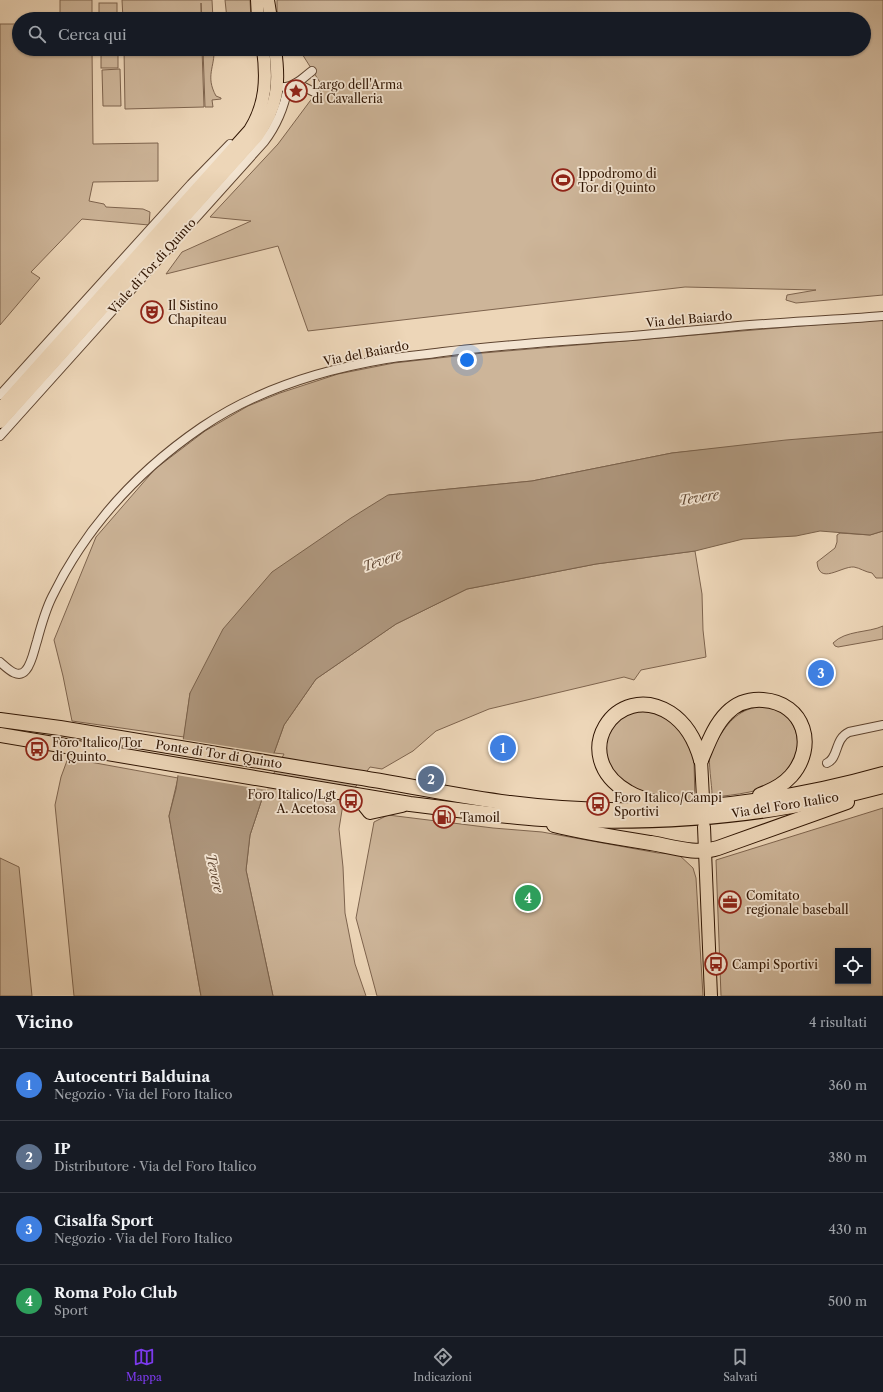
<!DOCTYPE html>
<html lang="it">
<meta charset="utf-8">
<style>
:root{--surface:#171b24;--page:#20242c;--text:#f1f3f6;--muted:#9ea1a6;--line:#363941;--accent:#7c3aed}
body{margin:0;font-family:"Libre Caslon Text",serif;background:var(--page);color:var(--text)}
.controls{position:absolute;right:12px;bottom:12px;display:grid;overflow:hidden;border-radius:0px;box-shadow:0 1px 3px #0004}
.controls button{width:36px;height:36px;display:grid;place-items:center;padding:0;border:0;border-bottom:1px solid var(--line);background:var(--surface);color:var(--text);font:20px sans-serif}
.you{position:absolute;left:467px;top:360px;width:14px;height:14px;margin:-10px;border:3px solid #fff;border-radius:50%;background:#1a73e8;box-shadow:0 0 0 6px #1a73e833}
.badge{display:grid;place-items:center;width:26px;height:26px;border-radius:50%;background:var(--accent);color:#fff;font-size:13px;font-weight:700}
.pin{position:absolute;translate:-50% -50%;border:2px solid #fff;box-shadow:0 1px 4px #0006}
.list{margin:0;padding:0;list-style:none}
h2{display:flex;justify-content:space-between;align-items:center;height:52px;margin:0;padding:0 16px;font-size:17px}
h2 small{font-size:13px;font-weight:400;color:var(--muted)}
.list li{display:grid;grid-template-columns:26px 1fr auto;gap:12px;align-items:center;box-sizing:border-box;height:72px;padding:0 16px;border-top:1px solid var(--line)}
.list b{display:block;font-size:15px;white-space:nowrap}
.list p{margin:0;font-size:13px;white-space:nowrap;color:var(--muted)}
.list em{font-size:13px;font-style:normal;color:var(--muted)}
.icon{flex:none;width:22px;height:22px;fill:none;stroke:currentColor;stroke-width:2;stroke-linecap:round;stroke-linejoin:round}
.map{position:relative;flex:none;width:883px;height:996px;overflow:hidden}
.search{position:absolute;background:var(--surface);box-shadow:0 1px 3px #0004;left:12px;right:12px;top:12px;height:44px;display:flex;align-items:center;gap:10px;box-sizing:border-box;padding:0 14px;border-radius:22px;color:var(--muted);font-size:15px}
.sheet{height:340px;background:var(--surface)}
nav{display:flex;justify-content:space-around;align-items:center;box-sizing:border-box;height:56px;border-top:1px solid var(--line);background:var(--surface);font-size:11px;color:var(--muted)}
nav a{display:grid;justify-items:center;gap:2px}
nav .on{color:var(--accent)}
.map>svg:first-child{display:block}
.green{fill:#cdb599;stroke:#7e644e;fill-rule:evenodd}
.water{fill:#ac947a;stroke:#7a614a}
.pier{fill:#edd6b8}
.lines{fill:none;stroke-linecap:round;stroke-linejoin:round}
.street-casing{stroke:#5e4430;stroke-width:10}
.primary-casing{stroke:#2f1402;stroke-width:14}
.highway-casing{stroke:#2f1402;stroke-width:16}
.street{stroke:#f3e4d1;stroke-width:8}
.primary{stroke:#edd6b8;stroke-width:12}
.highway{stroke:#edd6b8;stroke-width:14}
.labels{text-anchor:middle;dominant-baseline:central;stroke-width:3.5;stroke-linejoin:round;paint-order:stroke}
.poi-label{font-size:12px;fill:#2f1402;stroke:#f3e4d1;text-anchor:start}
.street-label{font-size:12px;fill:#2f1402;stroke:#f3e4d1}
.water-label{font-size:13px;font-style:italic;fill:#614732;stroke:#f3e4d1}
</style>
<div class="map">
<svg width="883" height="996" viewBox="0 0 883 996">
<rect width="100%" height="100%" fill="#edd6b8"/>
<filter id="stains"><feTurbulence type="fractalNoise" baseFrequency=".005" numOctaves="4"/><feColorMatrix values="0 0 0 0 .2 0 0 0 0 .09 0 0 0 0 .02 0 0 0 .5 -.17"/></filter>
<radialGradient id="worn" r=".72"><stop offset=".6" stop-color="#630" stop-opacity="0"/><stop offset="1" stop-color="#630" stop-opacity=".3"/></radialGradient>
<!-- green -->
<g class="green">
<path d="M60,0H92V19H55L60,13Z"/>
<path d="M122,0H212L213,19H202L201,3V19H123Z"/>
<path d="M225,0H250L251,19H227Z"/>
<path d="M277,0H883V295L796,303L786,300L787,295L816,290L685,287L308,331L278,246L166,274L182,252L251,221L210,217L278,144L316,93L321,84L299,49H864V19H282L277,11Z"/>
<rect x="99" y="3" width="18" height="16"/>
<path d="M0,24H19V49H92L93,144L158,143V181L93,182L89,201L104,204L106,207L143,209L150,212L149,225L82,219L31,272L40,278L0,325Z"/>
<rect x="101" y="49" width="17" height="19"/>
<path d="M124,49H202L204,107L125,109Z"/>
<path d="M203,49H214C215,67 205,76 216,96L221,98V99L212,100L213,107H205Z"/>
<path d="M120,69L121,106H103L102,70Z"/>
<path d="M883,319V432L672,453L532,481L389,495L190,693L184,737L72,721L63,676L54,640L96,537L155,469L205,431L248,406L280,393L338,374L394,363L483,353Z"/>
<path d="M883,531V578H876L872,573C865,572 860,568 854,567C841,566 819,586 817,562L835,548L837,542V535L840,533L870,535Z"/>
<path d="M695,551L702,594L703,630L706,657L641,670L634,680L624,677L489,709L436,731L413,751L382,769L370,767L343,804L339,829L343,867L345,913L355,964L366,996H273L246,870L250,835L265,790L284,754L274,753L284,725L316,679L396,624L467,589L596,564Z"/>
<path d="M883,626V639L838,647L835,646L833,643C846,630 868,633 883,626Z"/>
<path d="M764,706C769,708 776,709 781,712C805,728 801,761 781,779C766,792 733,795 714,797L712,794C712,786 708,761 710,755C711,750 715,745 717,741C728,721 740,708 764,706Z"/>
<path d="M638,708L672,717L691,745L694,762L695,801L681,803L655,799L638,794L610,770L604,749L608,733L617,720Z"/>
<path d="M68,758L178,778L169,816L201,996H74L55,805L61,777Z"/>
<path d="M883,808V996H721L716,860ZM838,951H868V981H838Z"/>
<path d="M388,815L493,828L542,832L658,853H677L693,868L696,878L703,996H377L356,918L374,822Z"/>
<path d="M0,858L19,867L32,996H0Z"/>
</g>
<!-- water -->
<path class="water" d="M883,432V531L870,535L820,531L796,536L743,539L695,551L596,564L467,589L396,624L316,679L284,725L274,753L265,790L250,835L246,870L273,996H201L169,816L176,789L190,693L223,629L272,572L351,518L388,495L532,481L672,453L786,440Z"/>
<!-- pier -->
<path class="pier" d="M181,739L276,754L267,790L176,775Z"/>
<g class="lines">
<!-- street casing -->
<g class="street-casing">
<g id="street">
<path d="M296,83L316,93"/>
<path d="M284,87C294,88 304,77 312,71"/>
<path d="M0,395L191,184L230,144"/>
<path d="M0,436L264,142C277,125 284,108 288,87"/>
<path d="M0,662C7,668 18,680 26,670C32,663 34,650 37,641C41,626 45,611 52,597C86,527 139,470 202,427C256,390 321,370 386,359C405,356 424,355 443,352C501,345 560,341 619,337C658,334 698,330 738,326C786,322 835,320 883,316"/>
<path d="M827,763C839,758 834,739 849,732L883,725"/>
</g>
</g>
<!-- primary casing -->
<g class="primary-casing">
<g id="primary">
<path d="M257,0L258,19"/>
<path d="M268,0L271,19"/>
<path d="M0,409L250,130C266,104 267,79 263,49"/>
<path d="M0,422L257,136C278,106 280,84 275,49"/>
<path d="M701,760L703,798"/>
<path d="M704,827L711,996"/>
</g>
</g>
<!-- highway casing -->
<g class="highway-casing">
<g id="highway">
<path d="M0,720L60,728C156,744 253,760 349,776C403,784 456,796 510,803C634,819 763,808 883,774"/>
<path d="M0,735L410,804C454,809 497,816 542,819C625,823 709,821 792,806C822,801 853,794 883,786"/>
<path d="M701,760C708,744 714,726 727,713C737,703 749,699 763,700C805,703 817,747 791,776C783,785 771,791 760,795"/>
<path d="M352,795L362,802L370,812L402,805"/>
<path d="M663,804C651,801 639,799 628,792C566,756 616,679 670,713C687,724 696,742 701,760"/>
<path d="M554,825C586,833 619,838 651,843C673,847 697,855 718,848L847,802"/>
</g>
</g>
<!-- street -->
<use href="#street" class="street"/>
<!-- primary -->
<use href="#primary" class="primary"/>
<!-- highway -->
<use href="#highway" class="highway"/>
</g>
<!-- icons -->
<defs>
<g id="sight-ring" transform="scale(1.15)"><circle r="9.5" fill="#f3e4d1" stroke="#8f2418" stroke-width="1.5"/><path d="M0-6L1.8-2.2L6-1.7L2.9 1.2L3.7 5.4L0 3.3L-3.7 5.4L-2.9 1.2L-6-1.7L-1.8-2.2Z" fill="#8f2418"/></g>
<g id="stadium-ring" transform="scale(1.15)"><circle r="9.5" fill="#f3e4d1" stroke="#8f2418" stroke-width="1.5"/><path d="M0-5a6.5 5 0 1 0 0 10a6.5 5 0 1 0 0-10ZM-3.5-1.8h7v3.6h-7Z" fill="#8f2418"/></g>
<g id="theatre-ring" transform="scale(1.15)"><circle r="9.5" fill="#f3e4d1" stroke="#8f2418" stroke-width="1.5"/><path d="M-5-5.5Q0-4 5-5.5V0Q5 5 0 6Q-5 5-5 0ZM-3.3-2.5H-1v1.5H-3.3ZM1-2.5H3.3v1.5H1ZM-2.8 1Q0 5.5 2.8 1Z" fill="#8f2418"/></g>
<g id="bus-ring" transform="scale(1.15)"><circle r="9.5" fill="#f3e4d1" stroke="#8f2418" stroke-width="1.5"/><path d="M-5-6H5V4H4V6H2V4H-2V6H-4V4H-5ZM-3.5-4V0h7V-4ZM-3.5 1.2v1.5H-2V1.2ZM2 1.2v1.5H3.5V1.2Z" fill="#8f2418"/></g>
<g id="fuel-ring" transform="scale(1.15)"><circle r="9.5" fill="#f3e4d1" stroke="#8f2418" stroke-width="1.5"/><path d="M-5.5-6h7V0h2V4h1.3V-2.5L3-4.5l.8-.8L6-3V5H2.5V1h-1V6h-7ZM-4.2-4.7v3.2H.2V-4.7Z" fill="#8f2418"/></g>
<g id="office-ring" transform="scale(1.15)"><circle r="9.5" fill="#f3e4d1" stroke="#8f2418" stroke-width="1.5"/><path d="M-6-3h4V-5.5h4V-3h4V5H-6ZM-1-4.5V-3h2v-1.5ZM-6 0V1H6V0Z" fill="#8f2418"/></g>
</defs>
<g fill-rule="evenodd">
<use href="#sight-ring" x="296" y="91"/>
<use href="#stadium-ring" x="563" y="180"/>
<use href="#theatre-ring" x="152" y="312"/>
<use href="#bus-ring" x="37" y="749"/>
<use href="#bus-ring" x="351" y="801"/>
<use href="#bus-ring" x="598" y="804"/>
<use href="#fuel-ring" x="444" y="817"/>
<use href="#office-ring" x="730" y="902"/>
<use href="#bus-ring" x="716" y="964"/>
</g>
<g class="labels">
<!-- poi labels -->
<g class="poi-label">
<text x="312" y="84">Largo dell'Arma<tspan x="312" dy="14">di Cavalleria</tspan></text>
<text x="578" y="173">Ippodromo di<tspan x="578" dy="14">Tor di Quinto</tspan></text>
<text x="168" y="305">Il Sistino<tspan x="168" dy="14">Chapiteau</tspan></text>
<text x="52" y="742">Foro Italico/Tor<tspan x="52" dy="14">di Quinto</tspan></text>
<text x="336" y="794" text-anchor="end">Foro Italico/Lgt<tspan x="336" dy="14">A. Acetosa</tspan></text>
<text x="614" y="797">Foro Italico/Campi<tspan x="614" dy="14">Sportivi</tspan></text>
<text x="460" y="817">Tamoil</text>
<text x="746" y="895">Comitato<tspan x="746" dy="14">regionale baseball</tspan></text>
<text x="732" y="964">Campi Sportivi</text>
</g>
<!-- street labels -->
<g class="street-label">
<text transform="translate(152 266) rotate(-48)">Viale di Tor di Quinto</text>
<text transform="translate(689 319) rotate(-5)">Via del Baiardo</text>
<text transform="translate(366 353) rotate(-11)">Via del Baiardo</text>
<text transform="translate(219 754) rotate(9)">Ponte di Tor di Quinto</text>
<text transform="translate(785 805) rotate(-9)">Via del Foro Italico</text>
</g>
<!-- water labels -->
<g class="water-label">
<text transform="translate(699 497) rotate(-9)">Tevere</text>
<text transform="translate(382 560) rotate(-20)">Tevere</text>
<text transform="translate(215 873) rotate(77)">Tevere</text>
</g>
</g>
<rect width="100%" height="100%" filter="url(#stains)"/>
<rect width="100%" height="100%" fill="url(#worn)"/>
</svg>
<div class="controls">
<button><svg class="icon" aria-label="locate" viewBox="0 0 24 24"><circle cx="12" cy="12" r="6"/><path d="M12 2v4M12 18v4M2 12h4M18 12h4"/></svg></button>
</div>
<div class="you"></div>
<div class="pin badge" style="left:503px;top:748px;background:#3f7fe0">1</div>
<div class="pin badge" style="left:431px;top:779px;background:#5c6f8a">2</div>
<div class="pin badge" style="left:821px;top:673px;background:#3f7fe0">3</div>
<div class="pin badge" style="left:528px;top:898px;background:#2e9e5b">4</div>
<div class="search"><svg class="icon" aria-label="search" viewBox="0 0 24 24"><circle cx="10" cy="10" r="6"/><path d="M15 15l6 6"/></svg>Cerca qui</div>
</div>
<section class="sheet">
<h2>Vicino<small>4 risultati</small></h2>
<ul class="list">
<li><span class="badge" style="background:#3f7fe0">1</span><div><b>Autocentri Balduina</b><p>Negozio · Via del Foro Italico</p></div><em>360 m</em></li>
<li><span class="badge" style="background:#5c6f8a">2</span><div><b>IP</b><p>Distributore · Via del Foro Italico</p></div><em>380 m</em></li>
<li><span class="badge" style="background:#3f7fe0">3</span><div><b>Cisalfa Sport</b><p>Negozio · Via del Foro Italico</p></div><em>430 m</em></li>
<li><span class="badge" style="background:#2e9e5b">4</span><div><b>Roma Polo Club</b><p>Sport</p></div><em>500 m</em></li>
</ul>
</section>
<nav>
<a class="on"><svg class="icon" aria-label="map" viewBox="0 0 24 24"><path d="M3 6l6-2 6 2 6-2v14l-6 2-6-2-6 2zM9 4v14M15 6v14"/></svg>Mappa</a>
<a><svg class="icon" aria-label="directions" viewBox="0 0 24 24"><path d="M12 3l9 9-9 9-9-9zM9 14v-3h6M13 9l2 2-2 2"/></svg>Indicazioni</a>
<a><svg class="icon" aria-label="saved" viewBox="0 0 24 24"><path d="M7 4h10v16l-5-4-5 4z"/></svg>Salvati</a>
</nav>
